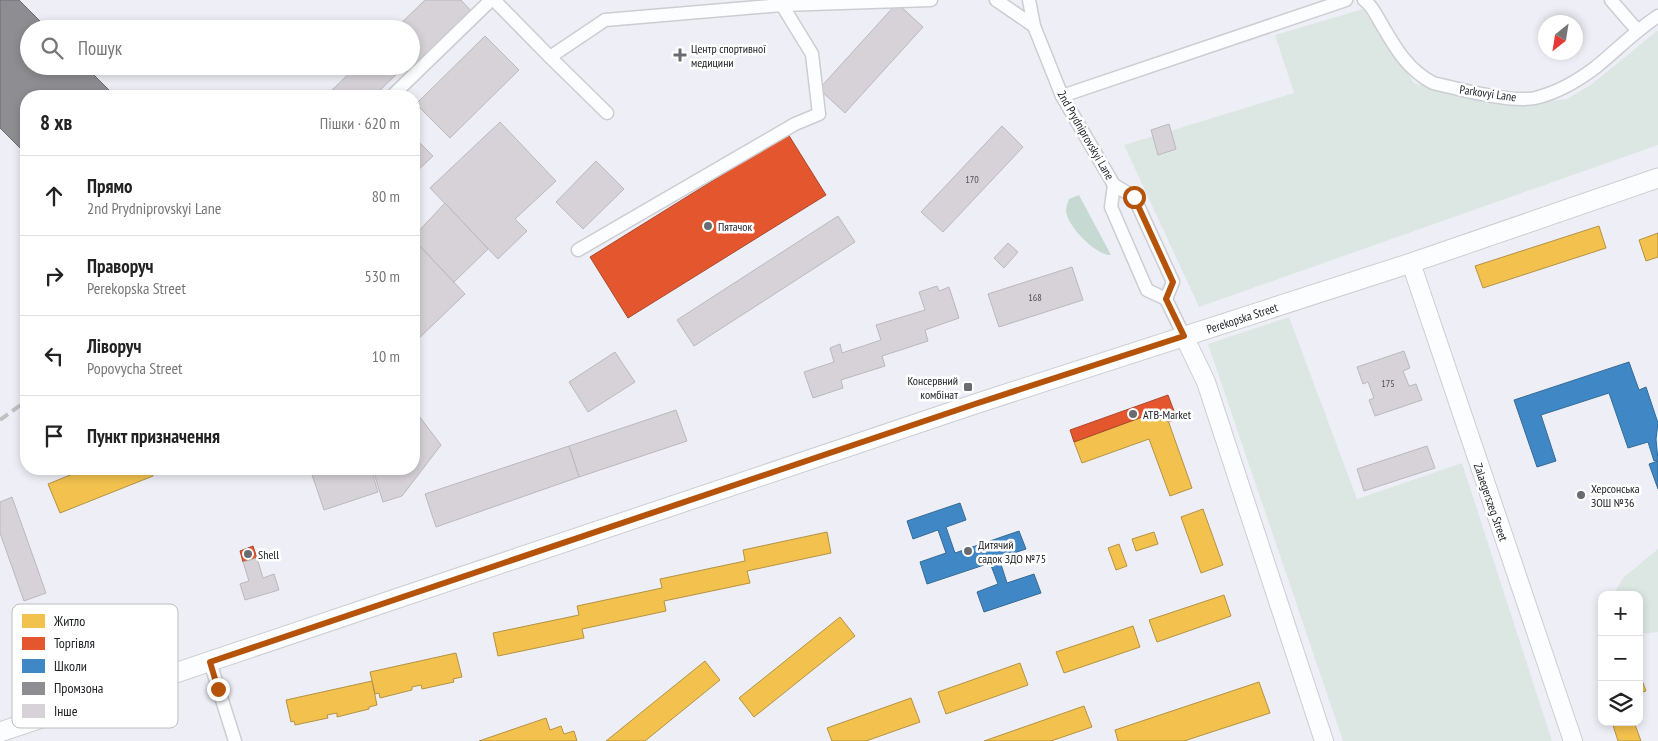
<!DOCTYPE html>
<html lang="uk">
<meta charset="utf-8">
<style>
:root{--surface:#fff;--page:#f2f2f2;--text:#222;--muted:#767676;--line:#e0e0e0}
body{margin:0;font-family:"PT Sans Narrow",sans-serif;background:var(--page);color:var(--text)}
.controls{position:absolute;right:15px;bottom:15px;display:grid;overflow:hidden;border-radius:10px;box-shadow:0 2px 8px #0003}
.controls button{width:45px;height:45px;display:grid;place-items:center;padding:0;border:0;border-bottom:1px solid var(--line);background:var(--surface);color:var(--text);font:25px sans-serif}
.compass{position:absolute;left:1538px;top:15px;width:45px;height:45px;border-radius:50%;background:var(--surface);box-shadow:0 2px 8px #0003;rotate:210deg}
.stop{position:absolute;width:15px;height:15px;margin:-11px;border:4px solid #b45309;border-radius:50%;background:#fff}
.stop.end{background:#b45309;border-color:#fff;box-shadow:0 1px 5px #0008}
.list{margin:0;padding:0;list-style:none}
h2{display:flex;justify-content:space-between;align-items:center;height:65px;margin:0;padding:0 20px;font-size:21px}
h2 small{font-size:16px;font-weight:400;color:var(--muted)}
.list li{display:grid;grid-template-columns:32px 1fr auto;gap:15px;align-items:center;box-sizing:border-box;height:80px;padding:0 20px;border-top:1px solid var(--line)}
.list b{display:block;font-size:19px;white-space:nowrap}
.list p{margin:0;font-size:16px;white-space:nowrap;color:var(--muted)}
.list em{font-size:16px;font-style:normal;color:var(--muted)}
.icon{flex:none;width:28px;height:28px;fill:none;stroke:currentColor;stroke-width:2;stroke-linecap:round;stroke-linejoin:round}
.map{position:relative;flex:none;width:1658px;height:741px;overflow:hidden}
.search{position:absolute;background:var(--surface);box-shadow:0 2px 8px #0003;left:20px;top:20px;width:400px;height:55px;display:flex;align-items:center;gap:12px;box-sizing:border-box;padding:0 18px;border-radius:28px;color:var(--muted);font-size:19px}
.panel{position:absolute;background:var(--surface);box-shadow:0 2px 8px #0003;left:20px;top:90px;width:400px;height:385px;border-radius:20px}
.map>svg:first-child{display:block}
.green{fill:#dce7e4}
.forest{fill:#c6dad3}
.homes{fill:#f2c14e;stroke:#b49243}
.shops{fill:#e4572e;stroke:#aa482c}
.schools{fill:#3f88c5;stroke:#366a96}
.industry{fill:#8d8d92;stroke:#6d6e72}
.building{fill:#d7d1d8;stroke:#bab9bd}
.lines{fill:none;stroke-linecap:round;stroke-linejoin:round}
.minor-casing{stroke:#cccdd2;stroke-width:15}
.secondary-casing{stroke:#cccdd2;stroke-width:20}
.primary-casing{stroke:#cccdd2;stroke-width:21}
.minor{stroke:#fcfdfe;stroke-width:12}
.secondary{stroke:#fcfdfe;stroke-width:18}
.primary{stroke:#fcfdfe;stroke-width:19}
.rail{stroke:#c1c1c3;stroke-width:4;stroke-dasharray:10 5;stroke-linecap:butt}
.route{stroke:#b45309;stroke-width:6}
.poi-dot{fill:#696b70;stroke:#fff;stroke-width:2}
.labels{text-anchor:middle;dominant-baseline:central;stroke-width:5;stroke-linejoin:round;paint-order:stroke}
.number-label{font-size:10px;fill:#4f4f54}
.poi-label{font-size:12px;fill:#222428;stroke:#fff;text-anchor:start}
.street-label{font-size:12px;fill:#222428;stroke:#fff}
.key{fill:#fff;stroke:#bdbdbe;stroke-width:1}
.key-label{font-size:14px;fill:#222428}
</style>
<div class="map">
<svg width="1658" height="741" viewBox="0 0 1658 741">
<rect width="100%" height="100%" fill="#eeeff6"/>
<!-- green -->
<g class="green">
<path d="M1363,9L1414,83L1465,98L1506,106L1567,99L1592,84L1658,30V145L1199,307L1124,145L1294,93L1275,35Z"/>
<path d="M1289,317L1357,499L1462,463L1552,741H1343L1208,344Z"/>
<path d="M1658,549V632L1639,634V595H1613L1623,578Z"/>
</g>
<!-- forest -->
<path class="forest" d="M1079,195L1111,255C1096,256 1066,225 1066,210C1066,207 1068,202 1069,199Z"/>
<!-- homes -->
<g class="homes">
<path d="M1599,226L1606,248L1483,288L1475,266Z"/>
<path d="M1658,233V257L1646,261L1639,240Z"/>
<path d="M1164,409L1192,488L1170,496L1149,439L1082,463L1074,442Z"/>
<path d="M85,469H150L153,476L60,513L48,484Z"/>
<path d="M1203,509L1223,565L1201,573L1181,517Z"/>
<path d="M827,532L831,553L747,571L750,583L664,601L666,611L582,629L584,638L498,656L493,633L579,615L577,606L662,588L660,579L745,561L743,550Z"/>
<path d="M1154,532L1158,544L1136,551L1132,539Z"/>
<path d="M1119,544L1127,566L1116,570L1108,548Z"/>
<path d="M1224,595L1231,616L1157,642L1149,620Z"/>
<path d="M840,617L855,636L754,717L739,698Z"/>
<path d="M1133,626L1140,647L1064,673L1056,652Z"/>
<path d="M456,653L462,677L453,679L454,682L422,689L421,685L412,687V690L380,698L379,693L375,694L370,672Z"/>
<path d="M705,661L720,680L645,741H606Z"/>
<path d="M1020,663L1028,685L946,714L938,692Z"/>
<path d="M1639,672L1646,691L1639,693Z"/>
<path d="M372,681L377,705L369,707V709L337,717V713L327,715L328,718L295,725L294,721L291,722L286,700Z"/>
<path d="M1259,682L1270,713L1184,741H1118L1115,730Z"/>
<path d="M911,698L920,722L866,741H832L827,728Z"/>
<path d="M1084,706L1092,727L1051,741H984Z"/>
<path d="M546,718L550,730L561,726L564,734L574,731L577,741H479Z"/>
<path d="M1612,722H1634L1641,741H1618Z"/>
</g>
<!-- shops -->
<g class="shops">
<path d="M788,134L826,195L628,318L590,257Z"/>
<path d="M1168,395L1177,419L1168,422L1164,409L1074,442L1070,430Z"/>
<path d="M253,546L257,558L243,562L240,551Z"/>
</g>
<!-- schools -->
<g class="schools">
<path d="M1629,362L1639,390L1646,387L1658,423L1656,439L1658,460L1654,461L1648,442L1628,448L1609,393L1541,415L1556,461L1537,467L1514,400Z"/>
<path d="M1658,461V489L1649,464Z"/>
<path d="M960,503L966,520L946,527L955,553L1019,531L1026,549L999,558L1007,583L1034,574L1041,593L984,612L977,592L998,584L990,563L927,584L920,562L946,553L938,530L913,539L907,521Z"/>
</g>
<!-- industry -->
<path class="industry" d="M0,0H19L48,29H29V66H85L115,96H26V154L0,128Z"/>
<!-- building -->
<g class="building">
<path d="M425,0H461L472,12L409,74L403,68L374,96H336L331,91L357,66H411V29H395Z"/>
<path d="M897,3L923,27L845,113L819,89Z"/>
<path d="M485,36L519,70L450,138L416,104Z"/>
<path d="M500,122L556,181L515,219L527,231L498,259L430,188Z"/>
<path d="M1169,124L1176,149L1158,155L1151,130Z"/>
<path d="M1002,126L1023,147L943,232L921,212Z"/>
<path d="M414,137L433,156L414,174Z"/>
<path d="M596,161L624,189L583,229L556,202Z"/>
<path d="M445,203L488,249L454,282L414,240V236Z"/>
<path d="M838,216L855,242L694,346L677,320Z"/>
<path d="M414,240L465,294L414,343Z"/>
<path d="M1008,243L1018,252L1004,268L994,258Z"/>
<path d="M1072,267L1083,300L999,327L988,294Z"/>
<path d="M937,286L939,291L949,287L959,318L925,330L928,341L882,356L885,366L841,380L843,388L813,398L804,372L834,362L830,348L840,344L842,353L881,340L876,325L925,310L919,292Z"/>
<path d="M1404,351L1410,368L1403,371L1409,386L1416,384L1422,400L1375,416L1369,400L1374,398L1368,382L1363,384L1357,367Z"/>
<path d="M615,352L635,382L588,412L569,382Z"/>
<path d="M676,410L687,441L579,477L569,446Z"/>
<path d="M416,412L441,445L402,496L383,502L374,473L387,469H414V417Z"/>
<path d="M569,446L579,477L436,527L425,494Z"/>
<path d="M1427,446L1435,468L1364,491L1357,469Z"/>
<path d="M310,469H371L378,492L324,510Z"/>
<path d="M12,497L46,593L24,601L0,533V502Z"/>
<path d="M257,558L263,578L274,574L279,590L245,600L240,584L249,581L243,562Z"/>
</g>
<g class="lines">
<!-- minor casing -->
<g class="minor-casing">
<g id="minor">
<path d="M494,0L550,57"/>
<path d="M996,0L1034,26"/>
<path d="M1029,0L1034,26L1062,96L1114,185L1134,197L1173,282L1166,299"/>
<path d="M1364,0C1372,5 1377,17 1382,25C1396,49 1408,70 1433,83C1458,89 1511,103 1535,98C1556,93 1579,80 1596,67C1617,50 1635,31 1658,16"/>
<path d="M1611,0L1637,30"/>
<path d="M392,96L491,0"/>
<path d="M1062,96L1346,0"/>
<path d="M607,113L550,57L605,20L782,5"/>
<path d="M1114,185L1111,207L1147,290L1166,299L1184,336"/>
<path d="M578,250L795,124L819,114L812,54L782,5L931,0"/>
<path d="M210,662L235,741"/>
</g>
</g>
<!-- secondary casing -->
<g class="secondary-casing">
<g id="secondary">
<path d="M1411,263L1573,741"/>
<path d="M1184,336L1206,382L1324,741"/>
</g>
</g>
<!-- primary casing -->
<g class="primary-casing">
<path id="primary" d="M0,732L975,404L1411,263L1658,178"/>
</g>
<!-- minor -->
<use href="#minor" class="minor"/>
<!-- secondary -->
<use href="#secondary" class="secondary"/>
<!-- primary -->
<use href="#primary" class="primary"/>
<!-- rail -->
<path class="rail" d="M0,420L26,401"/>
</g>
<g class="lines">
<!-- route -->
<path class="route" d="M218,689L210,662L975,404L1184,336L1166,299L1173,282L1134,197"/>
</g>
<!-- markers -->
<g class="poi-dot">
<path d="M677.5 47.5h5v5h5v5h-5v5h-5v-5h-5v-5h5z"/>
<circle cx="708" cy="226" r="5"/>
<rect x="963" y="382" width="10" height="10" rx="2.5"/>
<circle cx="1133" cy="414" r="5"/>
<circle cx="1581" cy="495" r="5"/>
<circle cx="968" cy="551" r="5"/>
<circle cx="248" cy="554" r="5"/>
</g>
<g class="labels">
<!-- number labels -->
<g class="number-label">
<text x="972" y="179">170</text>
<text x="1035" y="297">168</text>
<text x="1388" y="383">175</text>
</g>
<!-- poi labels -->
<g class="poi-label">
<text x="691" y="48">Центр спортивної<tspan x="691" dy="14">медицини</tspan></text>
<text x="718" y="226">Пятачок</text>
<text x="958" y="380" text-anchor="end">Консервний<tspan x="958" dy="14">комбінат</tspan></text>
<text x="1143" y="414">ATB-Market</text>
<text x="1591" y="488">Херсонська<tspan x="1591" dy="14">ЗОШ №36</tspan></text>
<text x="978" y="544">Дитячий<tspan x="978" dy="14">садок ЗДО №75</tspan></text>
<text x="258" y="554">Shell</text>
</g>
<!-- street labels -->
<g class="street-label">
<text transform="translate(1488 93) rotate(8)">Parkovyi Lane</text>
<text transform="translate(1086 135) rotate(60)">2nd Prydniprovskyi Lane</text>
<text transform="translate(1242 318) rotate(-18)">Perekopska Street</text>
<text transform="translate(1491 502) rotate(71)">Zalaegerszeg Street</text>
</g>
</g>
<!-- legend -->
<rect x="12" y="604" width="166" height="124" rx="8" class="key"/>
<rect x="22" y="614" width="23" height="14" fill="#f2c14e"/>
<rect x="22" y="637" width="23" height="13" fill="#e4572e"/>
<rect x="22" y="659" width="23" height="14" fill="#3f88c5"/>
<rect x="22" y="682" width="23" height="13" fill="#8d8d92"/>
<rect x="22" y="704" width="23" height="14" fill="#d7d1d8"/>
<g class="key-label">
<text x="54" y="626">Житло</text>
<text x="54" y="648">Торгівля</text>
<text x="54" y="671">Школи</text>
<text x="54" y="693">Промзона</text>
<text x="54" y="716">Інше</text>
</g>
</svg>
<div class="controls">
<button>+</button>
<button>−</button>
<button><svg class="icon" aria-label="layers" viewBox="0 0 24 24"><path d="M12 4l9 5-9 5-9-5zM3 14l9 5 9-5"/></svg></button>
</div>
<svg class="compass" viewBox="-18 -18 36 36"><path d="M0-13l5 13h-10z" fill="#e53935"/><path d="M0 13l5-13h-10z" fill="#767676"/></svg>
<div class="stop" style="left:1134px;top:197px"></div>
<div class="stop end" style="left:218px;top:689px"></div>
<div class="search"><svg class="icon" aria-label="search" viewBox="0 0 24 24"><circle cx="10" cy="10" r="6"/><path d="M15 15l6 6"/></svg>Пошук</div>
<section class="panel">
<h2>8 хв<small>Пішки · 620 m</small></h2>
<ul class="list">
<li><svg class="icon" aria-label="ahead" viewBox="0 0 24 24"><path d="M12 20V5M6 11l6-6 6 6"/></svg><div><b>Прямо</b><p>2nd Prydniprovskyi Lane</p></div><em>80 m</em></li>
<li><svg class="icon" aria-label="right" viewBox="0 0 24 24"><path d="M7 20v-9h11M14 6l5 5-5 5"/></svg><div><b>Праворуч</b><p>Perekopska Street</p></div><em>530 m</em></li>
<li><svg class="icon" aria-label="left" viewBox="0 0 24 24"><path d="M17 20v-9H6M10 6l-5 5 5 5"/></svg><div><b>Ліворуч</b><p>Popovycha Street</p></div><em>10 m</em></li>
<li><svg class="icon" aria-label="arrive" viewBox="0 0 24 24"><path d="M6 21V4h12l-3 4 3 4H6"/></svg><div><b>Пункт призначення</b></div></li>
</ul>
</section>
</div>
